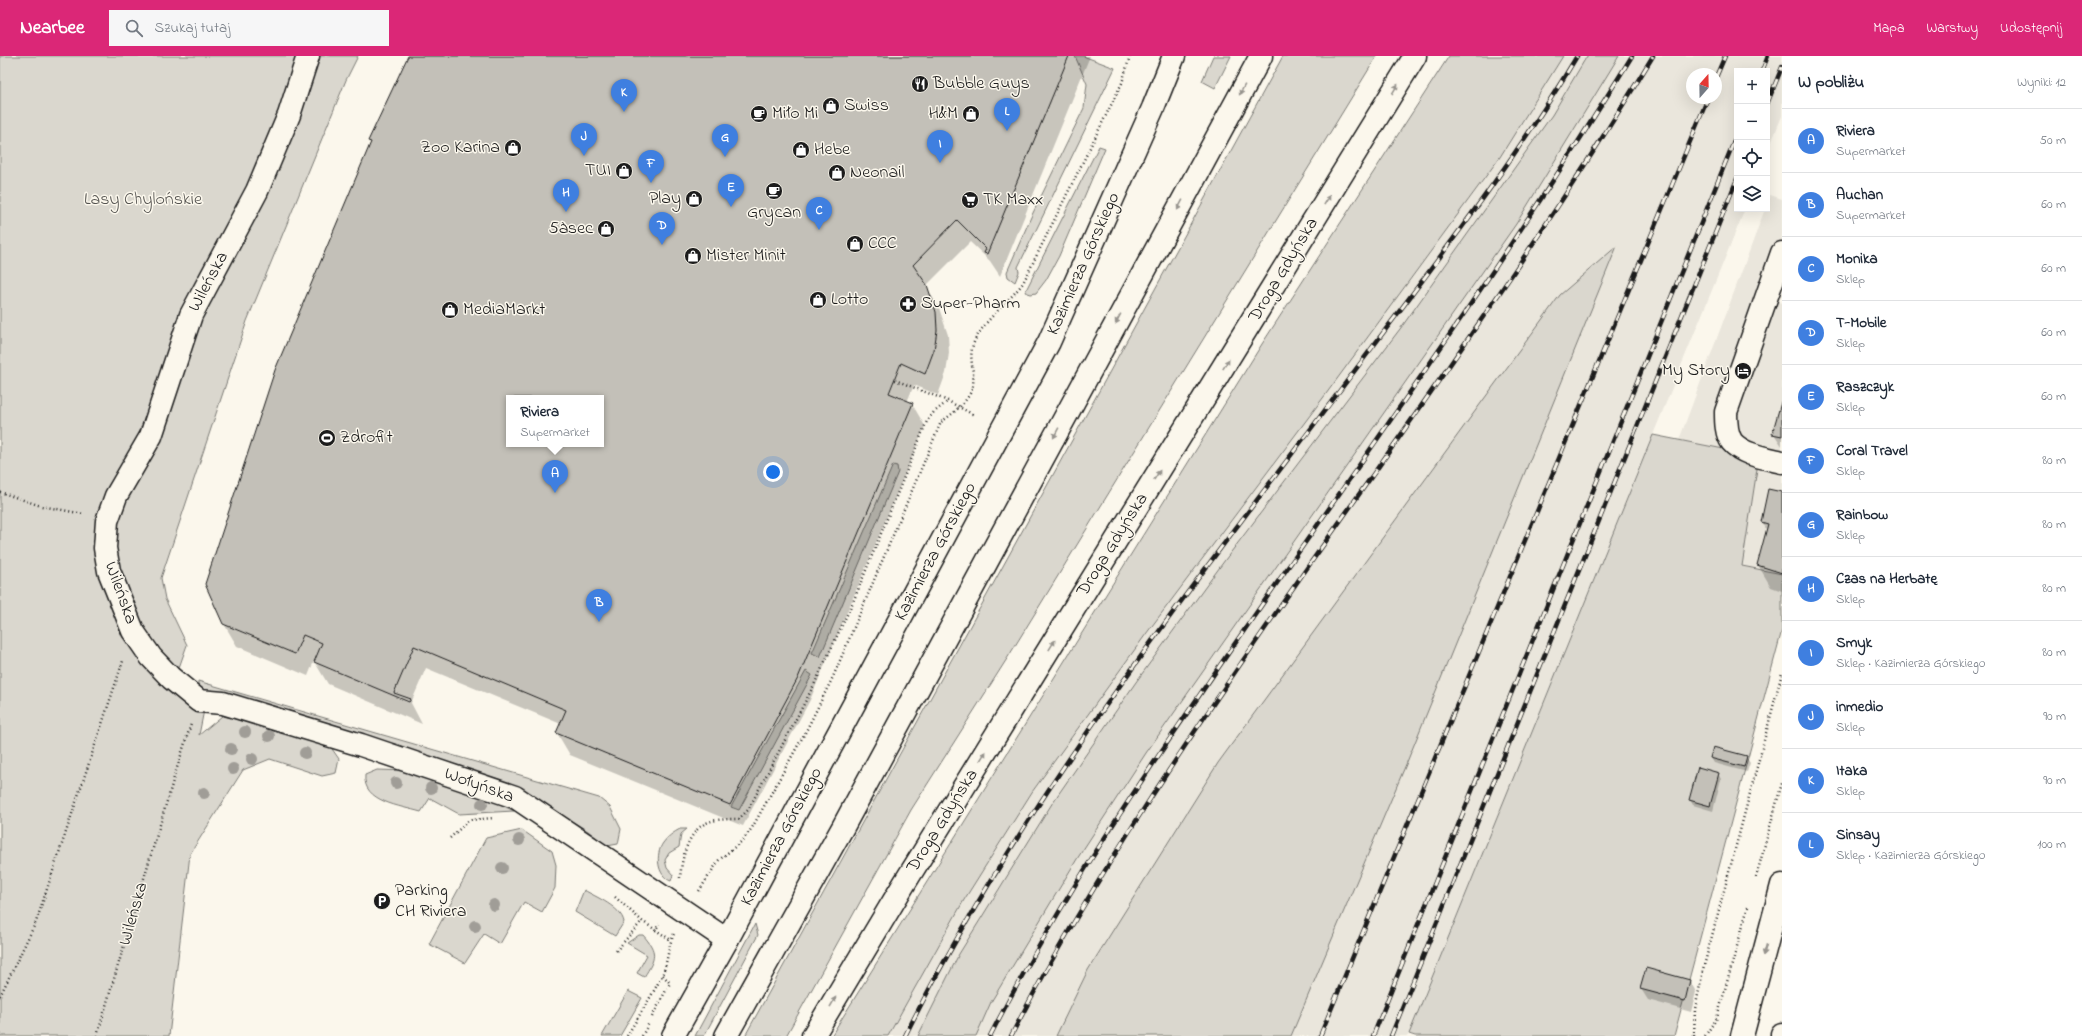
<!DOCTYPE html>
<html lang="pl">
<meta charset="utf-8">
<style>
:root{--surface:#fff;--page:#f6f6f7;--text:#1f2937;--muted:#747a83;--line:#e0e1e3;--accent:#db2777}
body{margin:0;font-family:"Indie Flower",sans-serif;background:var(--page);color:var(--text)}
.controls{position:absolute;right:12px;top:12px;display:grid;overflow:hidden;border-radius:0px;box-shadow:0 4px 16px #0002}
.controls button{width:36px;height:36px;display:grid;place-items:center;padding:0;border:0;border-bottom:1px solid var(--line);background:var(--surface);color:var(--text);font:20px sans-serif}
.compass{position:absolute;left:1686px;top:12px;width:36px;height:36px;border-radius:50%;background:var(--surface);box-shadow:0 4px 16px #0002;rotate:20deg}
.you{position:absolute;left:773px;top:416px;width:14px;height:14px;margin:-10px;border:3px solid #fff;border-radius:50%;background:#1a73e8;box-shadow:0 0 0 6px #1a73e833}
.badge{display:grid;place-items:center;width:26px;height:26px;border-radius:50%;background:var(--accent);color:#fff;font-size:13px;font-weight:700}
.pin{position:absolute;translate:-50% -33px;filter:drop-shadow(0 1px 2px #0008)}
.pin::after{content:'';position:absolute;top:21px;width:14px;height:12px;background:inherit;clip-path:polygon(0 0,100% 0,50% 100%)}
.popup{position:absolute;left:506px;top:339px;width:98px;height:52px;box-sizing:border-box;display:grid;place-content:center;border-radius:0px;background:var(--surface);filter:drop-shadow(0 1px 3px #0005);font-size:13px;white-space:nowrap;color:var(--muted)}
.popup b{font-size:15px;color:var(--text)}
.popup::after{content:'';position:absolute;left:50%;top:100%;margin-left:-8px;border:8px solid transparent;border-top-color:var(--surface)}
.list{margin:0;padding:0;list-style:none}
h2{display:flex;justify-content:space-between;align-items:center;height:52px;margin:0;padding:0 16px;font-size:17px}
h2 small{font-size:13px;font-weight:400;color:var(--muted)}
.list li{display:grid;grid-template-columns:26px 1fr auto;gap:12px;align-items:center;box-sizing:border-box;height:64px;padding:0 16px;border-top:1px solid var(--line)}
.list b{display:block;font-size:15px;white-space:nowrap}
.list p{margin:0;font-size:13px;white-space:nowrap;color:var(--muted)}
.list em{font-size:13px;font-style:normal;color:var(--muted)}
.icon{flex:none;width:22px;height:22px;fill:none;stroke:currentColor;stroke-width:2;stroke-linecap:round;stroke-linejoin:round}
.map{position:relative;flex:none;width:1782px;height:980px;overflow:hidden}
header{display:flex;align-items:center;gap:24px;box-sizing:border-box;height:56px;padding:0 20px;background:var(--accent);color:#fff}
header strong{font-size:19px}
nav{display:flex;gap:22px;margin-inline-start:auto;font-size:14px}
.search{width:280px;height:36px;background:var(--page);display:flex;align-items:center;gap:10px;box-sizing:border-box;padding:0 14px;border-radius:0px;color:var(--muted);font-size:15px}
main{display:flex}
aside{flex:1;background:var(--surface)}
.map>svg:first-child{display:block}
.built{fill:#eae6dc;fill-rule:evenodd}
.green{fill:#dad7ce;stroke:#7b7a75}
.shadow{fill:#0003;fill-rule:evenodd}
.building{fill:#c3c0b8;stroke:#1c1c1c;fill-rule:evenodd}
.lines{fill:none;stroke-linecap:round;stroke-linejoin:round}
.minor-casing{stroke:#1c1c1c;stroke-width:25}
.major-casing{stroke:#1c1c1c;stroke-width:25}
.path{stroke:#1c1c1c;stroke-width:2.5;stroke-dasharray:1 3;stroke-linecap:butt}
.minor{stroke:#fbf7ec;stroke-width:22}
.major{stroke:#fbf7ec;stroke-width:22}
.rail-casing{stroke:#1c1c1c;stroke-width:4.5}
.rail{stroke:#fbf7ec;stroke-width:3;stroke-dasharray:9;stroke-linecap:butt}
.tree{fill:#a09d97}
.oneway{fill:#97948e}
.labels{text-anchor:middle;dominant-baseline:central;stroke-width:3;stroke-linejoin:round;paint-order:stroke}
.poi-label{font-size:18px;fill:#1c1c1c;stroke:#fbf7ec;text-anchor:start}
.park-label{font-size:18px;fill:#555451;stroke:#fbf7ec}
.street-label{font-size:18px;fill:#1c1c1c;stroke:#fbf7ec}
</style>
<header>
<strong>Nearbee</strong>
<div class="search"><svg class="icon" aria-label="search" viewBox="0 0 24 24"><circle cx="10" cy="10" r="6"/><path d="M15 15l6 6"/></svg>Szukaj tutaj</div>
<nav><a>Mapa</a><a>Warstwy</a><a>Udostępnij</a></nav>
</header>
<main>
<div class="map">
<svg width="1782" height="980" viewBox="0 0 1782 980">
<rect width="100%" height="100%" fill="#fbf7ec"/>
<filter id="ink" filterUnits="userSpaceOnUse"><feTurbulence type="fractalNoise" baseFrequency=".025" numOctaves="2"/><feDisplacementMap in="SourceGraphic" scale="8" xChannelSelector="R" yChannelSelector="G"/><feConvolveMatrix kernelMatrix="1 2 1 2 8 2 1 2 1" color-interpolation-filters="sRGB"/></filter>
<g filter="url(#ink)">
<!-- built -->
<g class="built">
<path d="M1563,0H1782V60L1767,97V15H1737V153H1745L1408,980H888L964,844L1032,736L1146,578L1326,338L1500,101ZM1692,18H1716V42H1692Z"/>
<path d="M1770,139L1782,143V234L1778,246L1782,247V394L1761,390L1759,400L1679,384L1765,153H1767Z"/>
<path d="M1757,411L1782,416V518L1742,510Z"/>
</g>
<!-- green -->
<g class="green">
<path d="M0,0H358L346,24L247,265L161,522L165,543L187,589L176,620L204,654L199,679L222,660L245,664L330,690L339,703L336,717L322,720L270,703L243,714L190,798L169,980H0Z"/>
<path d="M1075,0H1083L1115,12L1018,211L1019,216L1015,226L1008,221L1007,216L1031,161L1084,52L1087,28Z"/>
<path d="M1213,0H1231L1215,32L1202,25Z"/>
<path d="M1283,0H1377L1010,598L911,754L786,980H745Z"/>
<path d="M1449,0H1563L1500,101L1326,338L1146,578L1032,736L964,844L888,980H831L1262,288Z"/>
<path d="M1587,0H1619L1516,168L1146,697L1077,803L991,946L976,980H918L959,898L1053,746L1136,626L1225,504L1403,269L1552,59Z"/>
<path d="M1099,90L1105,92L1059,200L1046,224L1036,237L1031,238L1025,236Z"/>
<path d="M1617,190L1407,706L1291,980H1056L1088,914L1218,707L1560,239Z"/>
<path d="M1653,379L1759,400L1742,510L1782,518V574L1674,980H1415L1409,978Z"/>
<path d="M893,409L897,410L898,416L820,601L812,597Z"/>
<path d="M806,615L812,619L739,754L731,751Z"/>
<path d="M198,625L599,742L610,751L621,773L618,788L607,790L588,775L521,734L198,635Z"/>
<path d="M377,714L411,715L480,738L514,755L459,758L430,742L421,756C401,750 362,746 365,719Z"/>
<path d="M680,773H687L681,778L679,791L669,797L665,804L667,812L673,819L671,825C657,820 655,798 663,787C667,781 674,776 680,773Z"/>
<path d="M522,774L552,795L556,809L555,832L542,856L524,846L500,888L484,878L465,907L429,888L486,782Z"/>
<path d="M584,834C596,841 621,851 624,866L615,880L575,856Z"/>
<path d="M755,868L758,879L704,980H695Z"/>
<path d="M639,879H643C658,896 656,902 644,921L637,917L647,899L627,887Z"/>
<path d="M628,935L642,942L620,980H602Z"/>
</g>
<!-- shadow -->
<g class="shadow">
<path d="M410,0H1090L1000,220L990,205L970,186L926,230L939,252L948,279L949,297L946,317L938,339L914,329L907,346L912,348L925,370L810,644L743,770L570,699L557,677L561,668L426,612L411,647L422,668L328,628L314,605L308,620L237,590L224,568L371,88L369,85ZM509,342H601V388H509Z"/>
<path d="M1782,347V390L1774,378Z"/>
<path d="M1782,437V535L1771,531L1758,509L1767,475L1762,465Z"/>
<path d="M1746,701L1750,707L1747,716L1714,707L1711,702Z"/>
<path d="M1718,718L1721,723L1713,755L1693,749L1690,744Z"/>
<path d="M1690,925L1696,936L1691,956L1648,944L1641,933Z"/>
</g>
<!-- building -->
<g class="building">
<path d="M408,0H1069L987,198L984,197L986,193L957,164L913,209L927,229L936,256L937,274L934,294L925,318L901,307L889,337L913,347L798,622L730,749L556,677L566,654L414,590L394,637L411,643L409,646L314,606L322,587L303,579L295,598L223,568L205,528L275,314L371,86L368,85ZM509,342H601V388H509Z"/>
<path d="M1782,343V380L1772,378Z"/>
<path d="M1768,433L1782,436V517L1757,509L1768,468L1761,466Z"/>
<path d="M1713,691L1747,700L1744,711L1710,702Z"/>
<path d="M1698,711L1719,717L1710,750L1689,744Z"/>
<path d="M1646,912L1690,924L1685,945L1640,933Z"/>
</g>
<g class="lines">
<!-- minor casing -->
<g class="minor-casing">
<g id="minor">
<path d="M308,0L289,59L257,135L191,259L151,380L116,440L107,465L105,492L109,515L133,575L151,601L171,622L199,645L223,647L361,689L515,741L727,884"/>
<path d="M1782,197L1726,356C1726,365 1726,378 1732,386C1743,399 1767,402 1782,406"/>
<path d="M673,980L727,884L1049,286L1153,52L1174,0"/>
</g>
</g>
<!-- major casing -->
<g class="major-casing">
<g id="major">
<path d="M726,980L843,771L1261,0"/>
<path d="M813,980L904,828L1415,0"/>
<path d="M1742,980L1782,829"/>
<path d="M1782,980V978"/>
</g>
</g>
<!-- path -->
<g class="path">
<path d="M895,324L948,345L974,359"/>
<path d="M0,436L41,450L84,458"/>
<path d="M450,782L469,764L494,762"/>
<path d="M1756,821L1782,727"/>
<path d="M680,822C682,800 689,767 717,764C725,763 732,763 739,763L748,754L814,629L853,546L927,365L933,357L948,345"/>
<path d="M699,835L719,804L742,785L752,772L806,675L833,621L941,366C952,359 971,343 973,329C975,313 967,300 975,284C987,261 1008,247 1023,227L1122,27L1130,0"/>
<path d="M615,841L642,865L671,884"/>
<path d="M655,875L659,868"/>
<path d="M616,895L642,865"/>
<path d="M0,940L36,866L123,605"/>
<path d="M652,961L670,927L662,918"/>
<path d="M97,980L176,715L191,668"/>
<path d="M627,980C639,959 653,939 663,917C668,904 668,890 674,878"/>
<path d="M642,980L649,967"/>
<path d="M1694,980L1695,953L1704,910L1782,617"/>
<path d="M1705,980L1717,962L1748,851"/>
</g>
<!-- minor -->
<use href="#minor" class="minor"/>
<!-- major -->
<use href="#major" class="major"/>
<!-- rail casing -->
<g class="rail-casing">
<g id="rail">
<path d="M1762,15L1768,0"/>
<path d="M1716,21L1725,0"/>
<path d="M1767,48L1782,11"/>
<path d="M905,980C1029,731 1205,515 1371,293C1442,198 1516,103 1577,0"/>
<path d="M990,980C1070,824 1170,681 1270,537C1393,360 1519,184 1632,0"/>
<path d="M1011,980C1094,819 1197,670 1300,522C1421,350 1544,180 1653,0"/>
<path d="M1320,980L1708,42"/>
<path d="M1373,980L1737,78"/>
<path d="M1391,980L1737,123"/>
</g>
</g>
<!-- rail -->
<use href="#rail" class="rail"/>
</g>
<!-- trees -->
<g class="tree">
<circle cx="245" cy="676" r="6"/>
<circle cx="269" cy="680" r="6"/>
<circle cx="231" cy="693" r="6"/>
<circle cx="305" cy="697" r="6"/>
<circle cx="252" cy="703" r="6"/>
<circle cx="233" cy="713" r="6"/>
<circle cx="396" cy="727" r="6"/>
<circle cx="431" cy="732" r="6"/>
<circle cx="204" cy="737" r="6"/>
<circle cx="482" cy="748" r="6"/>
<circle cx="519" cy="784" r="6"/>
<circle cx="502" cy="812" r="6"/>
<circle cx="494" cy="849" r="6"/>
<circle cx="475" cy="870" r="6"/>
</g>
<!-- one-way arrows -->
<defs><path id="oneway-solid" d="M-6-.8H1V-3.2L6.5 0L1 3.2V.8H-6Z"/></defs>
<g class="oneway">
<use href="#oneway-solid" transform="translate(1395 33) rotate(-59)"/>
<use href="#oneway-solid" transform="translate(1242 34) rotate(118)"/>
<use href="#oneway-solid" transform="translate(1327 144) rotate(-59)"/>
<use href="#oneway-solid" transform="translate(1180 149) rotate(118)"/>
<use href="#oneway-solid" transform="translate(1118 263) rotate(118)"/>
<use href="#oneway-solid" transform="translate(1226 308) rotate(-58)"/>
<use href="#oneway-solid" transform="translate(1056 377) rotate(118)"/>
<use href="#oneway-solid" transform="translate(1157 419) rotate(-58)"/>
<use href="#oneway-solid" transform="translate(1052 589) rotate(-58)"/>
<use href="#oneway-solid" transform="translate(983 700) rotate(-58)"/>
<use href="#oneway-solid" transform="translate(1765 894) rotate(105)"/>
<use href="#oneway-solid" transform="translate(833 946) rotate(-60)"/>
</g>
</g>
<!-- icons -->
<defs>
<g id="restaurant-disc" transform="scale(0.9)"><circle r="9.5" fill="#1c1c1c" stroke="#fbf7ec"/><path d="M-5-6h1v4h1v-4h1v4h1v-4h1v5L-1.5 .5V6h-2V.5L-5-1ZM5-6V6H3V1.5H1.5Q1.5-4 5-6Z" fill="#fff"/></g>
<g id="shop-disc" transform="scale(0.9)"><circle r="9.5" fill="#1c1c1c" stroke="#fbf7ec"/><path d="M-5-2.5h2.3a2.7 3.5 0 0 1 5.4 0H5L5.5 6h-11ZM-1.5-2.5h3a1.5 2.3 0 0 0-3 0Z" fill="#fff"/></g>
<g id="cafe-disc" transform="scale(0.9)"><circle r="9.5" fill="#1c1c1c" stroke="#fbf7ec"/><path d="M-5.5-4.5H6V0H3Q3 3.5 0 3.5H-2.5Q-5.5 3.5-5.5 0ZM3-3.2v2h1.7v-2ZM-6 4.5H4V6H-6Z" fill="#fff"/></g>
<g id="supermarket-disc" transform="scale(0.9)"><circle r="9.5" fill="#1c1c1c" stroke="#fbf7ec"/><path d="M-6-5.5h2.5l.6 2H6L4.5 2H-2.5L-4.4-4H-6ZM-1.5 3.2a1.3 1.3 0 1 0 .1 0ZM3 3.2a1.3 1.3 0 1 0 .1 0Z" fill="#fff"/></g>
<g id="pharmacy-disc" transform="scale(0.9)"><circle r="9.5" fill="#1c1c1c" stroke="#fbf7ec"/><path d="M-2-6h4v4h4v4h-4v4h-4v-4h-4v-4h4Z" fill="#fff"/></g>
<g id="hotel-disc" transform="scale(0.9)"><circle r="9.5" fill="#1c1c1c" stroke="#fbf7ec"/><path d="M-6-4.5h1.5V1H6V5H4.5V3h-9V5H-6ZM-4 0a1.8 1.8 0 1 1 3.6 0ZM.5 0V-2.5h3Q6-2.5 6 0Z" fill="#fff"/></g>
<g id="stadium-disc" transform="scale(0.9)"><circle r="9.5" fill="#1c1c1c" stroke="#fbf7ec"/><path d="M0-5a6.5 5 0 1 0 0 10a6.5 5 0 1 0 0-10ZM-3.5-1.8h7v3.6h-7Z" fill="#fff"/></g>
<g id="parking-disc" transform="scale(0.9)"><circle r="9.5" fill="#1c1c1c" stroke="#fbf7ec"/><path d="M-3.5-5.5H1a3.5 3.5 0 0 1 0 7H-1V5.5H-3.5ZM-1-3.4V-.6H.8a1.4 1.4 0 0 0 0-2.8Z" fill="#fff"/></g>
</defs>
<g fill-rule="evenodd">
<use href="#restaurant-disc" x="920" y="28"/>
<use href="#shop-disc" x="831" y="50"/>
<use href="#cafe-disc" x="759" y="58"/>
<use href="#shop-disc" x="971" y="58"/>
<use href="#shop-disc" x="513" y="92"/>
<use href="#shop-disc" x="801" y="94"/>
<use href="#shop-disc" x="624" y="115"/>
<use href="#shop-disc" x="837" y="117"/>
<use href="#cafe-disc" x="774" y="135"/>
<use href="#shop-disc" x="694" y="143"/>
<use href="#supermarket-disc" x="970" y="144"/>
<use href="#shop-disc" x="606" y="173"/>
<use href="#shop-disc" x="855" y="188"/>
<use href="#shop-disc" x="693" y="200"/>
<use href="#shop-disc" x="818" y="244"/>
<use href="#pharmacy-disc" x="908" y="248"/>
<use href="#shop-disc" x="450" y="254"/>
<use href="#hotel-disc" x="1743" y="315"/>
<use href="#stadium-disc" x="327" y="382"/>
<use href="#parking-disc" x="382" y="845"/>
</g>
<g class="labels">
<!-- poi labels -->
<g class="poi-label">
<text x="933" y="28">Bubble Guys</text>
<text x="844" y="50">Swiss</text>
<text x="772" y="58">Miło Mi</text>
<text x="958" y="58" text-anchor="end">H&amp;M</text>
<text x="500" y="92" text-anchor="end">Zoo Karina</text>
<text x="814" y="94">Hebe</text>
<text x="611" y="115" text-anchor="end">TUI</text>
<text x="850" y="117">Neonail</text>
<text x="681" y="143" text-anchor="end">Play</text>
<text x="983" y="144">TK Maxx</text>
<text x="774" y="157" text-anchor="middle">Grycan</text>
<text x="593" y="173" text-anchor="end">5àsec</text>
<text x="868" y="188">CCC</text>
<text x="706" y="200">Mister Minit</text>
<text x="831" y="244">Lotto</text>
<text x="921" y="248">Super-Pharm</text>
<text x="463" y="254">MediaMarkt</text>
<text x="1730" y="315" text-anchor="end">My Story</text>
<text x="340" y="382">Zdrofit</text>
<text x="395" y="835">Parking<tspan x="395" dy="21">CH Riviera</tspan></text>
</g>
<!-- park labels -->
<g class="park-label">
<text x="143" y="144">Lasy Chylońskie</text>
</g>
<!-- street labels -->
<g class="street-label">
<text transform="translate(1084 208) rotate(-66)">Kazimierza Górskiego</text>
<text transform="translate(1284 214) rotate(-59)">Droga Gdyńska</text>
<text transform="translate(209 226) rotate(-62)">Wileńska</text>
<text transform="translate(1113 489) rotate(-58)">Droga Gdyńska</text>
<text transform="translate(936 496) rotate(-62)">Kazimierza Górskiego</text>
<text transform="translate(120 537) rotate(70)">Wileńska</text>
<text transform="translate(479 730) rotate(20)">Wołyńska</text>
<text transform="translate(943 765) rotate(-58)">Droga Gdyńska</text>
<text transform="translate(782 781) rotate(-62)">Kazimierza Górskiego</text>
<text transform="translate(134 858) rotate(-74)">Wileńska</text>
</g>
</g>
</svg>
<div class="controls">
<button>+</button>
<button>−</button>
<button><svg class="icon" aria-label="locate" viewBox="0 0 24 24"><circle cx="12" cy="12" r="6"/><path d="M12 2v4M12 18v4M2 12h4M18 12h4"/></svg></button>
<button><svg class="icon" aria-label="layers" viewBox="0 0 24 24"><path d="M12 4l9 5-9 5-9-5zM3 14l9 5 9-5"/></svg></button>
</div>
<svg class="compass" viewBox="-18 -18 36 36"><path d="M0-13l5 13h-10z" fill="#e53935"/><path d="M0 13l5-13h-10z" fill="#747a83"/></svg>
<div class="you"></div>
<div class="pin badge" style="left:555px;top:437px;background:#3f7fe0">A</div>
<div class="popup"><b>Riviera</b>Supermarket</div>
<div class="pin badge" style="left:599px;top:566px;background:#3f7fe0">B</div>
<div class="pin badge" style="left:819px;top:174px;background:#3f7fe0">C</div>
<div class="pin badge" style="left:662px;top:189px;background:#3f7fe0">D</div>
<div class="pin badge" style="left:731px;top:151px;background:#3f7fe0">E</div>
<div class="pin badge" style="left:651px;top:127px;background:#3f7fe0">F</div>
<div class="pin badge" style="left:725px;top:101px;background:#3f7fe0">G</div>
<div class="pin badge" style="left:566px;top:156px;background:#3f7fe0">H</div>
<div class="pin badge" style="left:940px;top:107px;background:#3f7fe0">I</div>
<div class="pin badge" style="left:584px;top:100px;background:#3f7fe0">J</div>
<div class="pin badge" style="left:624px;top:56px;background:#3f7fe0">K</div>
<div class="pin badge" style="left:1007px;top:75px;background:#3f7fe0">L</div>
</div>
<aside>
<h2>W pobliżu<small>Wyniki: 12</small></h2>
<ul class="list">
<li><span class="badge" style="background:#3f7fe0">A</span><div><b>Riviera</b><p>Supermarket</p></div><em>50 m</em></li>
<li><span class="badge" style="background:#3f7fe0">B</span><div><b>Auchan</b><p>Supermarket</p></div><em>60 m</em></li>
<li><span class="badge" style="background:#3f7fe0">C</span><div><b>Monika</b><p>Sklep</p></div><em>60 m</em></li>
<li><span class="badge" style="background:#3f7fe0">D</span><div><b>T-Mobile</b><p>Sklep</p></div><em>60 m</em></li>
<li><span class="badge" style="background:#3f7fe0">E</span><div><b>Raszczyk</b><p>Sklep</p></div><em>60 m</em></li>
<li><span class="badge" style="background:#3f7fe0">F</span><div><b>Coral Travel</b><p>Sklep</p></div><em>80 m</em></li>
<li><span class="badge" style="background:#3f7fe0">G</span><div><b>Rainbow</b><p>Sklep</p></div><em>80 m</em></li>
<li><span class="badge" style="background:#3f7fe0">H</span><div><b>Czas na Herbatę</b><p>Sklep</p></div><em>80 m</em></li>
<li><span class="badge" style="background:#3f7fe0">I</span><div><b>Smyk</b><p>Sklep · Kazimierza Górskiego</p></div><em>80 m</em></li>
<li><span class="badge" style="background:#3f7fe0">J</span><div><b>inmedio</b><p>Sklep</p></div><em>90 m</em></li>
<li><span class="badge" style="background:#3f7fe0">K</span><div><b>Itaka</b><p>Sklep</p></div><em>90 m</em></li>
<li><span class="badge" style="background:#3f7fe0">L</span><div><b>Sinsay</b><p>Sklep · Kazimierza Górskiego</p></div><em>100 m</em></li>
</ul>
</aside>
</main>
